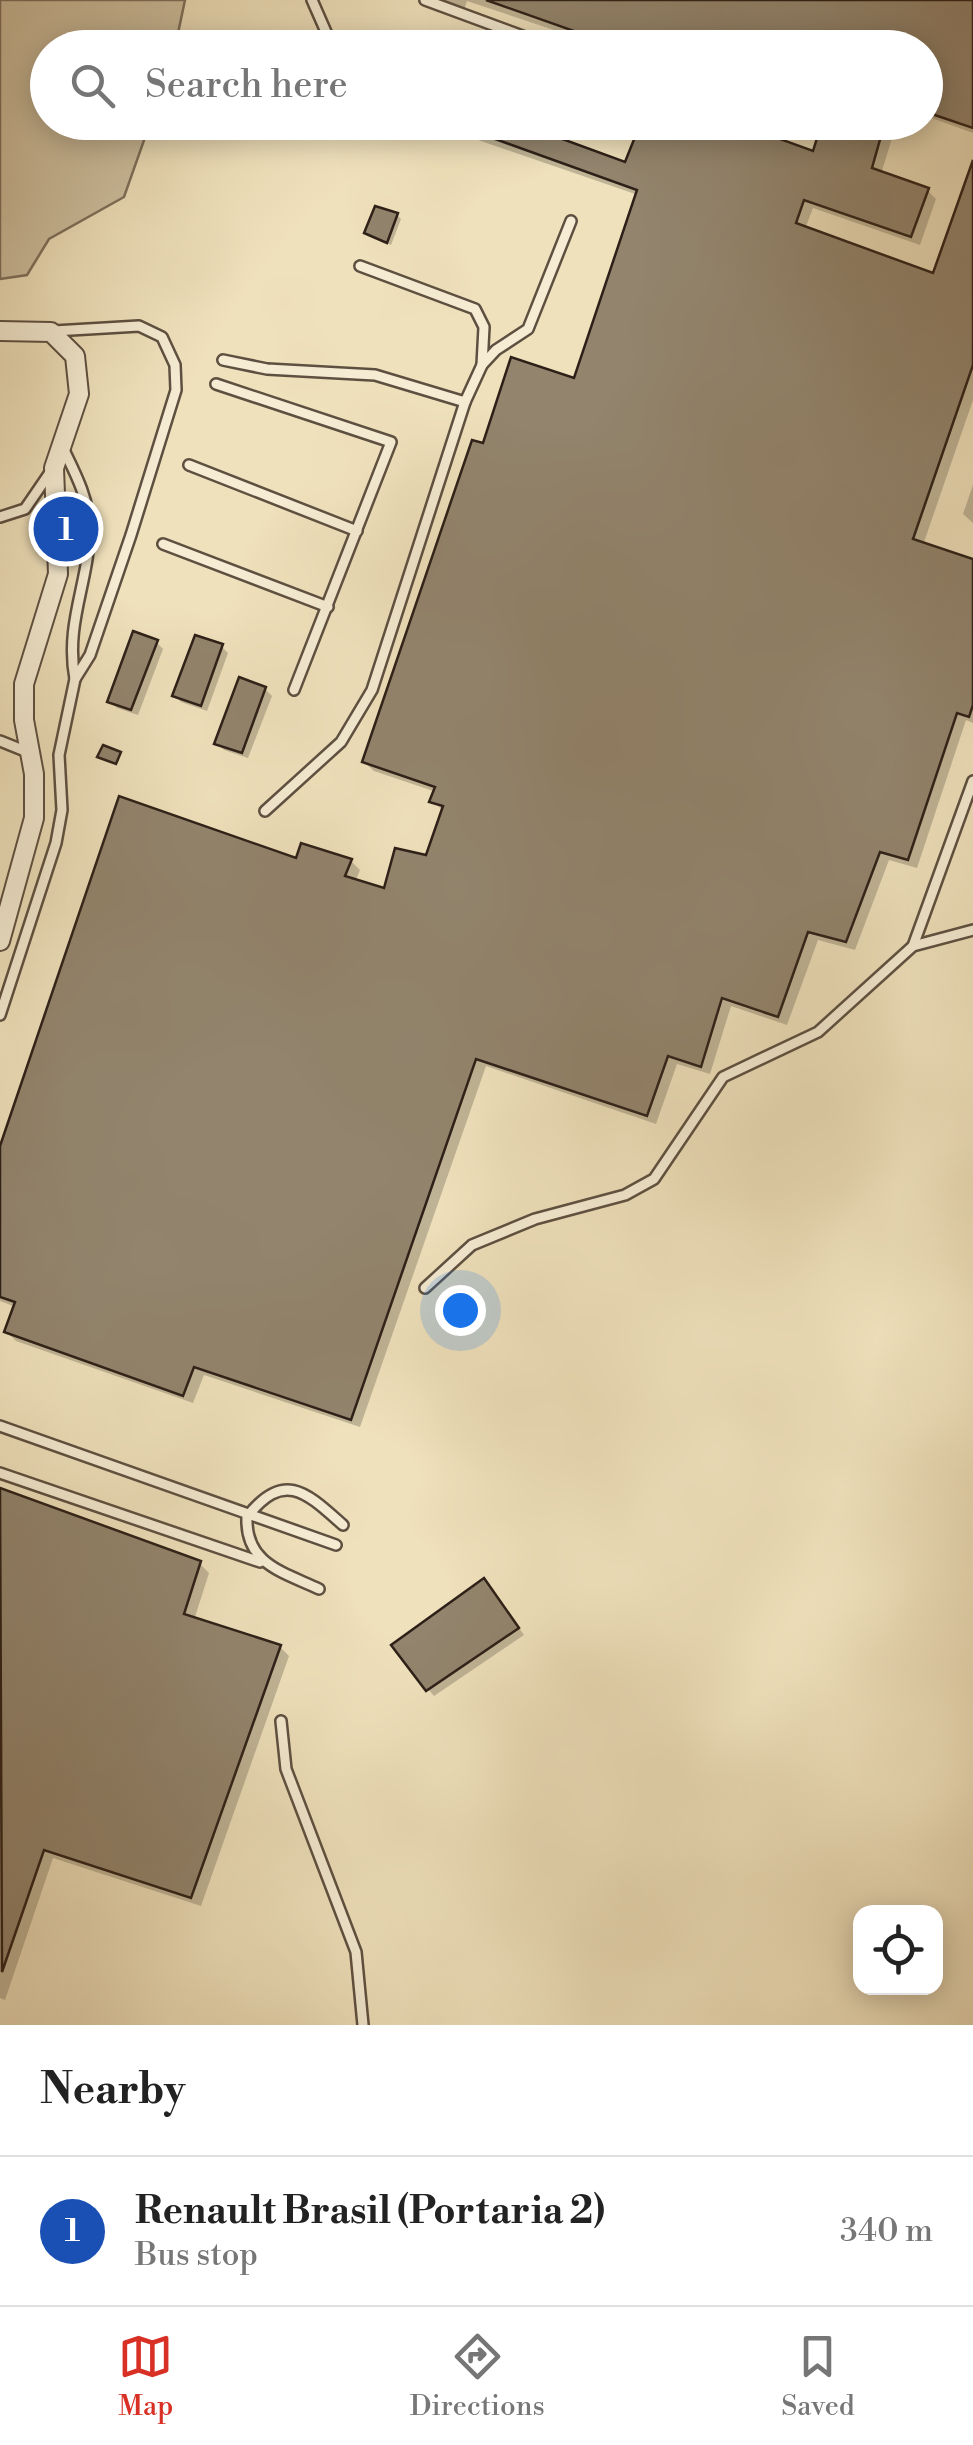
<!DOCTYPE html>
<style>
:root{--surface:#fff;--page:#f6f6f6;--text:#222;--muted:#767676;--line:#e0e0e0;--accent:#d93025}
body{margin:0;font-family:"Libre Bodoni",serif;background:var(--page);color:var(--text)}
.controls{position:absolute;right:30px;bottom:30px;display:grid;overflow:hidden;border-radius:20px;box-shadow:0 5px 25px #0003}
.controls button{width:90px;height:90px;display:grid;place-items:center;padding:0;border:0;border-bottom:2px solid var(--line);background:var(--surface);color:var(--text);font:50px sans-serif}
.you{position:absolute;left:460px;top:1310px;width:35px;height:35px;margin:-25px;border:8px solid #fff;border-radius:50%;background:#1a73e8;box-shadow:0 0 0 15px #1a73e833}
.badge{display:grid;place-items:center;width:65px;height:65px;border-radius:50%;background:var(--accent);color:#fff;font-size:32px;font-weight:700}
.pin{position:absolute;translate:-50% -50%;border:5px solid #fff;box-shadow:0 2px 10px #0006}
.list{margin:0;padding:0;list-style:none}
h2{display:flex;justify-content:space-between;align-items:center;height:130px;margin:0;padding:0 40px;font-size:42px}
h2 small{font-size:32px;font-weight:400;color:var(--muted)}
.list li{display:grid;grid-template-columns:65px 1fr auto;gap:30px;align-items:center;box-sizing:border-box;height:150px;padding:0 40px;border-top:2px solid var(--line)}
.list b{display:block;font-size:38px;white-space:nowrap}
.list p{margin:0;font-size:32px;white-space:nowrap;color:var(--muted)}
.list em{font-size:32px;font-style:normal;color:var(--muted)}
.icon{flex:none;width:55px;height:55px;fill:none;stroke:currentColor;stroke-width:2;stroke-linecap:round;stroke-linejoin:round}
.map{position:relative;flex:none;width:973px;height:2025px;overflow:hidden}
.search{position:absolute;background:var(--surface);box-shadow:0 5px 25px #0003;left:30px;right:30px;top:30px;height:110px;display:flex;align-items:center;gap:25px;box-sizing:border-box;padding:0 35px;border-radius:55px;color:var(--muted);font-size:38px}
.sheet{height:280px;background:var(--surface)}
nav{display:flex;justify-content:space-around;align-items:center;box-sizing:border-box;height:140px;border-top:2px solid var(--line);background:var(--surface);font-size:28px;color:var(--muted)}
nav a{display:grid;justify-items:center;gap:5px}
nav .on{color:var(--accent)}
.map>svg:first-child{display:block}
.green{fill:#cec0a0;stroke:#7e705c;stroke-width:2.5}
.shadow{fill:#0003}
.building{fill:#92846d;stroke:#2d2018;stroke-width:2.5}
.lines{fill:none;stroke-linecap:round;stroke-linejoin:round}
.lane-casing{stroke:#5e5041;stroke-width:14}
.street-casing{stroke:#5e5041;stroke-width:22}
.lane{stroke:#f5ecd3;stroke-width:9}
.street{stroke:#f5ecd3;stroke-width:18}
</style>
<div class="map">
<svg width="973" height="2025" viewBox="0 0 973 2025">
<rect width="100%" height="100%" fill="#efe1bc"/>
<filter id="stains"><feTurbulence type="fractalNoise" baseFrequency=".002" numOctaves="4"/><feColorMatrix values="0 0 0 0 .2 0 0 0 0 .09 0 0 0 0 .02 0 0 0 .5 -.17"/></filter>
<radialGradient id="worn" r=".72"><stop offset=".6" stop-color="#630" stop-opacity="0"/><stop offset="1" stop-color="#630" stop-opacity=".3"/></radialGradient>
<!-- green -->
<path class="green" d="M0,0H185L177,38L170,47L48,48V122L147,123L148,129L124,197L49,239L27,275L0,279Z"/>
<!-- shadow -->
<g class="shadow">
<path d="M434,0H973V133L926,116V48H608L467,1L464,10Z"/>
<path d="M472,122H528L526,129L627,165L815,154L825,122H897L881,174L927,190L936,199L920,245L813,208L805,229L934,276L973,160V400L923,545L973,562V723L966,720L917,868L889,860L855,950L818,940L787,1025L731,1006L710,1074L677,1064L656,1124L486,1066L360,1427L204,1375L193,1403L16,1341L7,1332L16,1307L0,1301V1154L298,861H351L360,870L355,882L385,891L428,858L444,811L432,801L436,792L374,771L364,762L484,446L576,382L638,195L478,140L469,131Z"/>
<path d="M397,215L401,219L391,245L367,233Z"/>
<path d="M973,485V523L963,514Z"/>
<path d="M156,642L163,649L138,715L117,708L110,701Z"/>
<path d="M221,646L228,653L207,711L181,702L175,696Z"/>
<path d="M265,689L272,696L248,758L224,750L217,743Z"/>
<path d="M0,1491L200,1564L209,1573L194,1620L280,1647L289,1656L201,1906L53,1858L5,2000L0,1998Z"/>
<path d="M490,1588L524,1635L434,1696L428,1689Z"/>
</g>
<!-- building -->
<g class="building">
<path d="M486,0H973V128L926,112V48H742L730,44L729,48H622Z"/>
<path d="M448,122H516L625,162L641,122H733L813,151L822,122H885L872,168L929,188L911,237L804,200L796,223L933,273L973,160V365L913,539L973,559V705L969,717L957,713L908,860L880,852L846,942L808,932L778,1017L722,998L701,1067L668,1056L647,1116L476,1059L351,1420L194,1367L183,1396L4,1332L15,1302L0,1297V1146L119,796L296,858L301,843L352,859L345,876L384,888L395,848L426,855L443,806L429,802L435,787L362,762L472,440L483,443L511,357L574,378L637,190Z"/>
<path d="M375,206L398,213L387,243L364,233Z"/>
<path d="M133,631L158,640L131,710L107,702Z"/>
<path d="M195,635L223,644L201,706L172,696Z"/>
<path d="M239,677L266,687L242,753L214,744Z"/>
<path d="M103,745L121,752L116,764L97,757Z"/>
<path d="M0,1488L201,1561L184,1614L281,1645L191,1898L44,1850L2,1972Z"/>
<path d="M484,1578L519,1628L426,1691L391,1645Z"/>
</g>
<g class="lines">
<!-- lane casing -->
<g class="lane-casing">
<g id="lane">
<path d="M312,0L330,41"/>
<path d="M425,0L555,48"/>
<path d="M360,266L475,309L484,327L482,365"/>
<path d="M54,331L139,326L162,337L175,365L176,390L131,535L90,655L75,679C64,620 92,577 89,524C88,497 75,473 64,450"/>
<path d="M223,360L267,369L375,375L465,402L482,365L496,350L528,329L571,221"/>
<path d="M216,384L391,442L294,690"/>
<path d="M189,465L357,531"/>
<path d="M0,517L25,509L51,471"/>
<path d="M163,544L328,607"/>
<path d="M0,741L30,753"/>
<path d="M265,811L341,742L372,690L465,402"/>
<path d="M913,946L973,781"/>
<path d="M0,1015L56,843L62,810L59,755L75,679"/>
<path d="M425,1288L472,1245L535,1219L625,1195L654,1179L723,1077L818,1032L913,946L973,930"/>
<path d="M0,1426L336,1545"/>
<path d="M0,1473L260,1562"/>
<path d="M319,1589C283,1572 245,1564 247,1517C284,1469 307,1493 343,1525"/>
<path d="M281,1721L286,1769L356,1952L363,2025"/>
</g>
</g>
<!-- street casing -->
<g class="street-casing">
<path id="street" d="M0,331L51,332L75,356L79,394L54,468L58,574L24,684V720L34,774V818L0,941"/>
</g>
<!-- lane -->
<use href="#lane" class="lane"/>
<!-- street -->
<use href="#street" class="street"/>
</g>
<rect width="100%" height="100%" filter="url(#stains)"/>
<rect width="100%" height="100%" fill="url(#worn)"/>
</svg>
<div class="controls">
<button><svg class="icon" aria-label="locate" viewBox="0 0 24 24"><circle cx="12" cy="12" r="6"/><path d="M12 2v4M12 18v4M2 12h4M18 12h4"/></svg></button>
</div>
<div class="you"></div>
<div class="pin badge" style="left:66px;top:529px;background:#1a4fb4">1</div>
<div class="search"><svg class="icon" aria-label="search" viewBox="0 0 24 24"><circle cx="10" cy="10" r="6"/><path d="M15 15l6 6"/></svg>Search here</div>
</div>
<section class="sheet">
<h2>Nearby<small></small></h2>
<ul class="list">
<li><span class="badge" style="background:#1a4fb4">1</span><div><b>Renault Brasil (Portaria 2)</b><p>Bus stop</p></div><em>340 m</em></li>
</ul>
</section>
<nav>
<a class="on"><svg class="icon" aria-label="map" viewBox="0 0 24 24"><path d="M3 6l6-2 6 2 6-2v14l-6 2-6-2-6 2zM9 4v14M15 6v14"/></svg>Map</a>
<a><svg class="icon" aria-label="directions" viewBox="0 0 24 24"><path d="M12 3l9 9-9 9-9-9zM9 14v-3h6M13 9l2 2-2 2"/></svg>Directions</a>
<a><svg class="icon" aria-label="saved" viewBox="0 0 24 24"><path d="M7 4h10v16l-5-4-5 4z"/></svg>Saved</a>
</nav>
